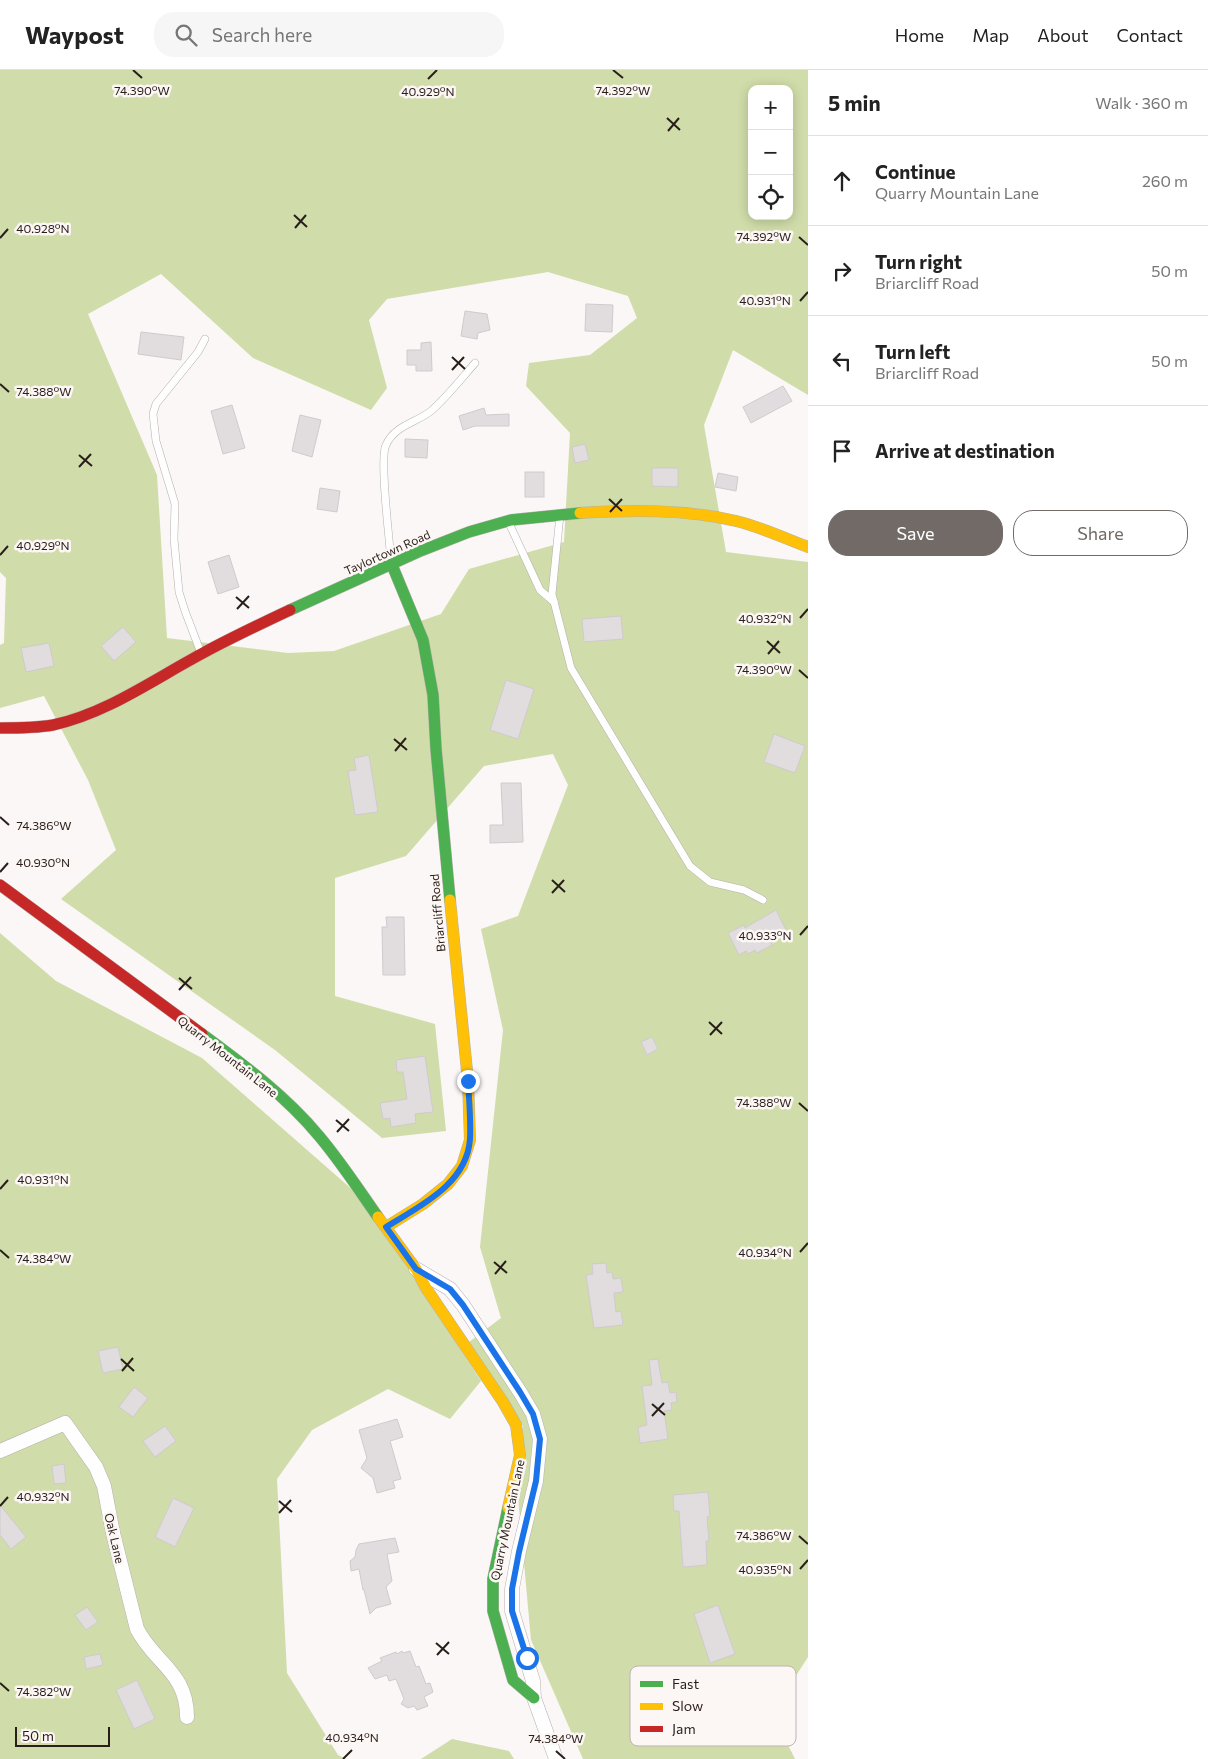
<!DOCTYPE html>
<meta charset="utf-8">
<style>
:root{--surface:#fff;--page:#f6f6f6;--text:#222;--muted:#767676;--line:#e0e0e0;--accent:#726a67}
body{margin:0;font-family:Commissioner,sans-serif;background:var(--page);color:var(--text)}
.controls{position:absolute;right:15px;top:15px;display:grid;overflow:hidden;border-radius:10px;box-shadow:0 2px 12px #0003}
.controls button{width:45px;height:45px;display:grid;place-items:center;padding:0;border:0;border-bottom:1px solid var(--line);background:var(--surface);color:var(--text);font:25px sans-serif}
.scale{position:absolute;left:15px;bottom:12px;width:95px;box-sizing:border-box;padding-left:5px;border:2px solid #281e1a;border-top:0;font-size:14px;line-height:18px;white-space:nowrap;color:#281e1a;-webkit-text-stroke:4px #fcf6f4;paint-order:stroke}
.stop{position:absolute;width:15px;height:15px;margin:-11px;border:4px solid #1a73e8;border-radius:50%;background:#fff}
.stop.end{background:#1a73e8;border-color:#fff;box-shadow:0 1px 5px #0008}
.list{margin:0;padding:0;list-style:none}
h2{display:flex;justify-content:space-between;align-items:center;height:65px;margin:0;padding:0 20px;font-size:21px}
h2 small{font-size:16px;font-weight:400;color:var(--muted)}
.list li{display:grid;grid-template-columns:32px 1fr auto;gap:15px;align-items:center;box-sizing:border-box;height:90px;padding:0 20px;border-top:1px solid var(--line)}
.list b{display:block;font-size:19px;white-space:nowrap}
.list p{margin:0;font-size:16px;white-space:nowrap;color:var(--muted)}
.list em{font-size:16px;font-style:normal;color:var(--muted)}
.actions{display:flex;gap:10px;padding:15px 20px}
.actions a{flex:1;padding:11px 0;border:1px solid var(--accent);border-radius:20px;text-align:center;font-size:18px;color:var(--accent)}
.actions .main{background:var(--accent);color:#fff}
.icon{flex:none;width:28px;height:28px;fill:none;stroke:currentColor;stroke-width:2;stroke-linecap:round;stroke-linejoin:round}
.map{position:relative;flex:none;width:808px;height:1689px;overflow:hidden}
header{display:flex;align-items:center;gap:30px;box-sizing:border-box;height:70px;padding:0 25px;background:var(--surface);border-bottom:1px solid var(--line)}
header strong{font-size:24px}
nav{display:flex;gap:28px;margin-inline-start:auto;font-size:18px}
.search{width:350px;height:45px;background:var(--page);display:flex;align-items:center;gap:12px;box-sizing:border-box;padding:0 18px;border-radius:20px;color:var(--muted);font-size:19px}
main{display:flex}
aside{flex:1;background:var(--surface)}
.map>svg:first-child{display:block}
.forest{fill:#d0dca9;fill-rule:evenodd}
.building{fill:#e1dddf;stroke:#d0cace}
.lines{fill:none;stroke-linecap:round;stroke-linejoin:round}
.lane-casing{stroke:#b6b0ad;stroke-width:8}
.street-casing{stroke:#b6b0ad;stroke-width:15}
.fast-casing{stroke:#b6b0ad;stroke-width:12}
.slow-casing{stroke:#b6b0ad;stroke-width:12}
.jam-casing{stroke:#b6b0ad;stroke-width:12}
.lane{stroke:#fefefe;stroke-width:7}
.street{stroke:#fefefe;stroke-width:14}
.fast{stroke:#4caf50;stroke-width:11}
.slow{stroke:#ffc107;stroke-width:11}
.jam{stroke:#c62828;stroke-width:11}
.route{stroke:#1a73e8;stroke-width:6}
.ticks{fill:none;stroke:#281e1a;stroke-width:2}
.labels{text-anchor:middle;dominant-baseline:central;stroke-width:5;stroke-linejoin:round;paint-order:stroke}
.street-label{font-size:12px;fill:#281e1a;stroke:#fcf6f4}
.key{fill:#fcf6f4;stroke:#bcb5b3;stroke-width:1}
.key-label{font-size:14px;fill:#281e1a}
.ticks-label{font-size:12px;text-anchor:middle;fill:#281e1a;stroke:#fcf6f4;stroke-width:5;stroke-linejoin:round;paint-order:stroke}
</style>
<header>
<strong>Waypost</strong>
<div class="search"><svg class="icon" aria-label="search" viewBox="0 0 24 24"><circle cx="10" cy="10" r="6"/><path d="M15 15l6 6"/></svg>Search here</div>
<nav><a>Home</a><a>Map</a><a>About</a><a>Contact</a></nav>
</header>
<main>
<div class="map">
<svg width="808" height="1689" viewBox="0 0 808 1689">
<rect width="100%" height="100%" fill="#faf7f6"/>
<!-- forest -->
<g class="forest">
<path d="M0,0H808V325L733,280L704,355L726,482L808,492V1587L772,1643L795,1689H583L531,1570L516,1405L523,1356L469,1272L501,1248L480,1177L503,960L481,859L518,846L568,715L553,684L484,696L406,786L335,808V926L435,954L446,1061L382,1068L275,980L61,829L116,780L88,710L44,626L0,638V575L4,573L6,508L0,502ZM752,19H789V146H752ZM548,202L628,226L637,248L590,285L529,293L526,316L570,363L564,472L469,499L441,544L334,581L288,583L167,568L157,405L88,244L161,204L253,288L371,340L387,318L369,250L387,229Z"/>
<path d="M0,863L56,911L202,988L363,1129L481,1311L450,1349L388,1319L312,1360L277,1409L287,1603L338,1685L346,1689H0Z"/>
<path d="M452,1669L509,1681L514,1689H421Z"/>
</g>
<!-- building -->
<g class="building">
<path d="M586,234L613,235L612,262L585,261Z"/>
<path d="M465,241L487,244L490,260L478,263L477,269L461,266Z"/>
<path d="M141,262L184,267L181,290L138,284Z"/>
<path d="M431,272L432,301H416V295H407V280H421V273Z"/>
<path d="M783,316L792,331L751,353L743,337Z"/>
<path d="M232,335L245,378L223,384L211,341Z"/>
<path d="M484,338L486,345L509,344V356H475L463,360L459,346Z"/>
<path d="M300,345L321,350L312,387L292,381Z"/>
<path d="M405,369L428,370L427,388L405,387Z"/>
<path d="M585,374L589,390L575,393L572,377Z"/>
<path d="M652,398H678V417L652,416Z"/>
<rect x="525" y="402" width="19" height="25"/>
<path d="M718,403L738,407L736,421L715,417Z"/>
<path d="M320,418L340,421L337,442L317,439Z"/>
<path d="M229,485L239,517L218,524L208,492Z"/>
<path d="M621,546L623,569L584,572L582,549Z"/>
<path d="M123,557L136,572L114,591L101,576Z"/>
<path d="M49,573L54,596L26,602L21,578Z"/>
<path d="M506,610L534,619L518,669L490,660Z"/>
<path d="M774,664L805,676L795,703L764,692Z"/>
<path d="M369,685L378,742L355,745L348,701L356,700L354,688Z"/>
<path d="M501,713H521L523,772L490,773V755H503Z"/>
<path d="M776,840L787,862L770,870L772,875L757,883L755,880L748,884L746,881L739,885L728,863L744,855L745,858Z"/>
<path d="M386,847H404L405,905H383L382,857H387Z"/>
<path d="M652,967L658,979L647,985L641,972Z"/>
<path d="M425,986L433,1042L415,1044L416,1053L391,1057L390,1048L383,1049L380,1033L407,1029L403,1002H397L396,990Z"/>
<path d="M606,1193L607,1203L612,1202L613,1209L621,1208L623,1222L614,1223L616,1242L621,1241L623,1255L594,1258L586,1205L593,1204L592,1194Z"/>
<path d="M118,1277L123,1299L103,1303L98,1281Z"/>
<path d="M658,1289L662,1313L668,1312L670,1323L676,1322L677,1332L671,1333L672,1340L664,1341L668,1369L640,1373L638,1357L647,1355L642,1316L652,1315L649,1290Z"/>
<path d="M134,1317L148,1328L133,1347L119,1337Z"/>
<path d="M397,1349L403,1367L390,1371L401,1409L393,1411L395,1418L377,1423L373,1408L361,1398L367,1388L359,1360Z"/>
<path d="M165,1356L176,1371L155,1387L143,1371Z"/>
<path d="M64,1394L66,1413L54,1414L52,1396Z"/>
<path d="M708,1422L710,1446L707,1447L709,1471H706L707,1495L683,1497L679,1441H674L673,1425Z"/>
<path d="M173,1428L194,1438L175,1477L155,1467Z"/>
<path d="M0,1435L26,1467L11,1479L0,1465Z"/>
<path d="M395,1468L399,1482L387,1484L392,1511L386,1517L391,1534L376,1538L370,1544L364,1520H363L359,1499L351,1501L350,1491L355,1487L356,1480L359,1474Z"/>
<path d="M718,1535L735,1584L710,1593L694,1544Z"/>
<path d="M87,1537L98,1552L86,1560L75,1545Z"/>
<path d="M402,1581L403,1583L410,1581L416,1597L419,1596L426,1614L430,1613L433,1622L424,1627L428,1636L417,1640L414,1636L408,1638L401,1634L404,1629L396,1609L389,1611L387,1605L375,1609L368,1598L382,1591L380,1588L396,1582L397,1584Z"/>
<path d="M100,1584L103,1595L86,1599L84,1587Z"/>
<path d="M137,1610L155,1649L134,1659L116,1620Z"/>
</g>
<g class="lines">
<!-- lane casing -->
<g class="lane-casing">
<g id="lane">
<path d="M560,445L552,524L571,598L690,796L710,812L744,820L763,830"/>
<path d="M508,451L540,520L554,532"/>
<path d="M391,492C390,472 379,388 386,375C395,355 416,353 431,341C447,327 461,309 475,293"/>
<path d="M201,583L185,541L179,522L174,469L175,434L156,371L153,344L156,334L198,282L205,269"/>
</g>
</g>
<!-- street casing -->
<g class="street-casing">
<g id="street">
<path d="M416,1199L450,1219L463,1235L520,1322L533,1344L540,1369L536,1411L519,1481L512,1519V1541L533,1611L534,1628L556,1689"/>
<path d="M0,1381L65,1353L96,1397L104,1416L113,1463L137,1559C155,1594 187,1602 187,1647"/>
</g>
</g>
<!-- fast casing -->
<g class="fast-casing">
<g id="fast">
<path d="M392,495L423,570L433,625L436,679L450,830"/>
<path d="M290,540L418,482L469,462L511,450L580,443"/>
<path d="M202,964C244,995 286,1026 319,1066C341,1092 359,1120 378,1147"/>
<path d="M508,1438L493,1509V1541L513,1610L534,1628"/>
</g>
</g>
<!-- slow casing -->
<g class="slow-casing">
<g id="slow">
<path d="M580,443C631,440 685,439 736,451C761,457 784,468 808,477"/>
<path d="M378,1147L416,1199L426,1218L503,1332L516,1355L520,1385L508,1438"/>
<path d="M386,1157L423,1134L448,1114L462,1096L470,1070L468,1011L450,830"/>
</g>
</g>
<!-- jam casing -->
<g class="jam-casing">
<g id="jam">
<path d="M0,658C18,658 36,658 53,655C104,644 150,612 194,588C226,570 258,555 290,540"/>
<path d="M0,815L202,964"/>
</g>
</g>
<!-- lane -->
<use href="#lane" class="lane"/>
<!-- street -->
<use href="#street" class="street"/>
<!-- fast -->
<use href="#fast" class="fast"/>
<!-- slow -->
<use href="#slow" class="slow"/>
<!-- jam -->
<use href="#jam" class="jam"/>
</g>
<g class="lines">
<!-- route -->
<path class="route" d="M468,1011C469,1030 471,1050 470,1069C467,1114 420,1136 386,1157L416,1199L450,1219L463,1235L520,1322L533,1344L540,1369L536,1411L519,1482L512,1519V1541L527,1588"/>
</g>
<!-- ticks -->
<path class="ticks" d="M133,0L142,8M613,0L623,8M428,9L437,0M667,48L680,60M668,61L679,48M294,145L307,157M295,158L306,145M799,167L808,175M0,168L8,159M800,231L808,222M452,287L465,299M452,300L464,287M0,314L9,322M79,385L92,396M79,397L91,384M609,429L622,441M610,442L622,429M0,485L8,476M236,527L249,538M237,539L249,526M800,548L808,539M767,571L780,583M768,584L779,571M799,600L808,608M394,669L407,680M395,681L406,668M0,747L9,755M0,802L8,793M552,810L565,822M552,823L564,810M800,865L808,856M179,908L192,919M179,920L191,907M709,952L722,964M710,965L722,952M799,1033L808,1041M336,1050L349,1061M337,1062L349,1049M0,1119L8,1110M0,1180L9,1188M800,1182L808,1173M494,1192L507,1203M495,1204L506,1191M121,1289L134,1301M122,1301L133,1288M652,1334L665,1345M652,1346L664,1333M279,1431L292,1442M0,1436L8,1427M279,1443L291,1430M799,1466L808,1474M800,1499L808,1490M436,1573L449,1584M437,1585L449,1572M0,1613L9,1621M556,1681L565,1689M343,1689L352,1680"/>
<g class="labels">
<!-- street labels -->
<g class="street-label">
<text transform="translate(387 482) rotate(-24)">Taylortown Road</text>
<text transform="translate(437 843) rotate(-95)">Briarcliff Road</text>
<text transform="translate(228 986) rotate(38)">Quarry Mountain Lane</text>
<text transform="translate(507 1450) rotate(-78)">Quarry Mountain Lane</text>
<text transform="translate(115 1468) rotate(77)">Oak Lane</text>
</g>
</g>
<!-- legend -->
<rect x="630" y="1596" width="166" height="80" rx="8" class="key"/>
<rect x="640" y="1611" width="23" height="6" fill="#4caf50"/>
<rect x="640" y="1633" width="23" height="7" fill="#ffc107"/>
<rect x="640" y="1656" width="23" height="6" fill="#c62828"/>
<g class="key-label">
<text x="672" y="1619">Fast</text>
<text x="672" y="1641">Slow</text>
<text x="672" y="1664">Jam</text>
</g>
<g class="ticks-label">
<text x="142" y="25">74.390°W</text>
<text x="623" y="25">74.392°W</text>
<text x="428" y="26">40.929°N</text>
<text x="43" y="163">40.928°N</text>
<text x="764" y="171">74.392°W</text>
<text x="765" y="235">40.931°N</text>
<text x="44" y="326">74.388°W</text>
<text x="43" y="480">40.929°N</text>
<text x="765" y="553">40.932°N</text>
<text x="764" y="604">74.390°W</text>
<text x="44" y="760">74.386°W</text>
<text x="43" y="797">40.930°N</text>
<text x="765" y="870">40.933°N</text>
<text x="764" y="1037">74.388°W</text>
<text x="43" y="1114">40.931°N</text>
<text x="765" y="1187">40.934°N</text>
<text x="44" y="1193">74.384°W</text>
<text x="43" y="1431">40.932°N</text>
<text x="764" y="1470">74.386°W</text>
<text x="765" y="1504">40.935°N</text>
<text x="44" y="1626">74.382°W</text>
<text x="352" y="1672">40.934°N</text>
<text x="556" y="1673">74.384°W</text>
</g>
</svg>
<div class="controls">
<button>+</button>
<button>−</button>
<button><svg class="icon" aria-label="locate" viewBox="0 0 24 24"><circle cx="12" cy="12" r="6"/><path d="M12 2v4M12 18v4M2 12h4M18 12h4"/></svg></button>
</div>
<div class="scale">50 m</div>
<div class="stop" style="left:527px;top:1588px"></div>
<div class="stop end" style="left:468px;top:1011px"></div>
</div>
<aside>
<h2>5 min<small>Walk · 360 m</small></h2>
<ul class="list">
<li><svg class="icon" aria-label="ahead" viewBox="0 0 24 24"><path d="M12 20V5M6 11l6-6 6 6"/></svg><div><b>Continue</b><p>Quarry Mountain Lane</p></div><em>260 m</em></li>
<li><svg class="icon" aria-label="right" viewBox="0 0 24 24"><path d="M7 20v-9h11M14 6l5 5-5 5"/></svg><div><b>Turn right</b><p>Briarcliff Road</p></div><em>50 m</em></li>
<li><svg class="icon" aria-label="left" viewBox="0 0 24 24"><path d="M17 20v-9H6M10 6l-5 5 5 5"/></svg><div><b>Turn left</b><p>Briarcliff Road</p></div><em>50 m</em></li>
<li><svg class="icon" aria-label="arrive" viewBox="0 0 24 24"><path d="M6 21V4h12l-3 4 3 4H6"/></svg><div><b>Arrive at destination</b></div></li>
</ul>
<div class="actions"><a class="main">Save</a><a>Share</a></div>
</aside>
</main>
